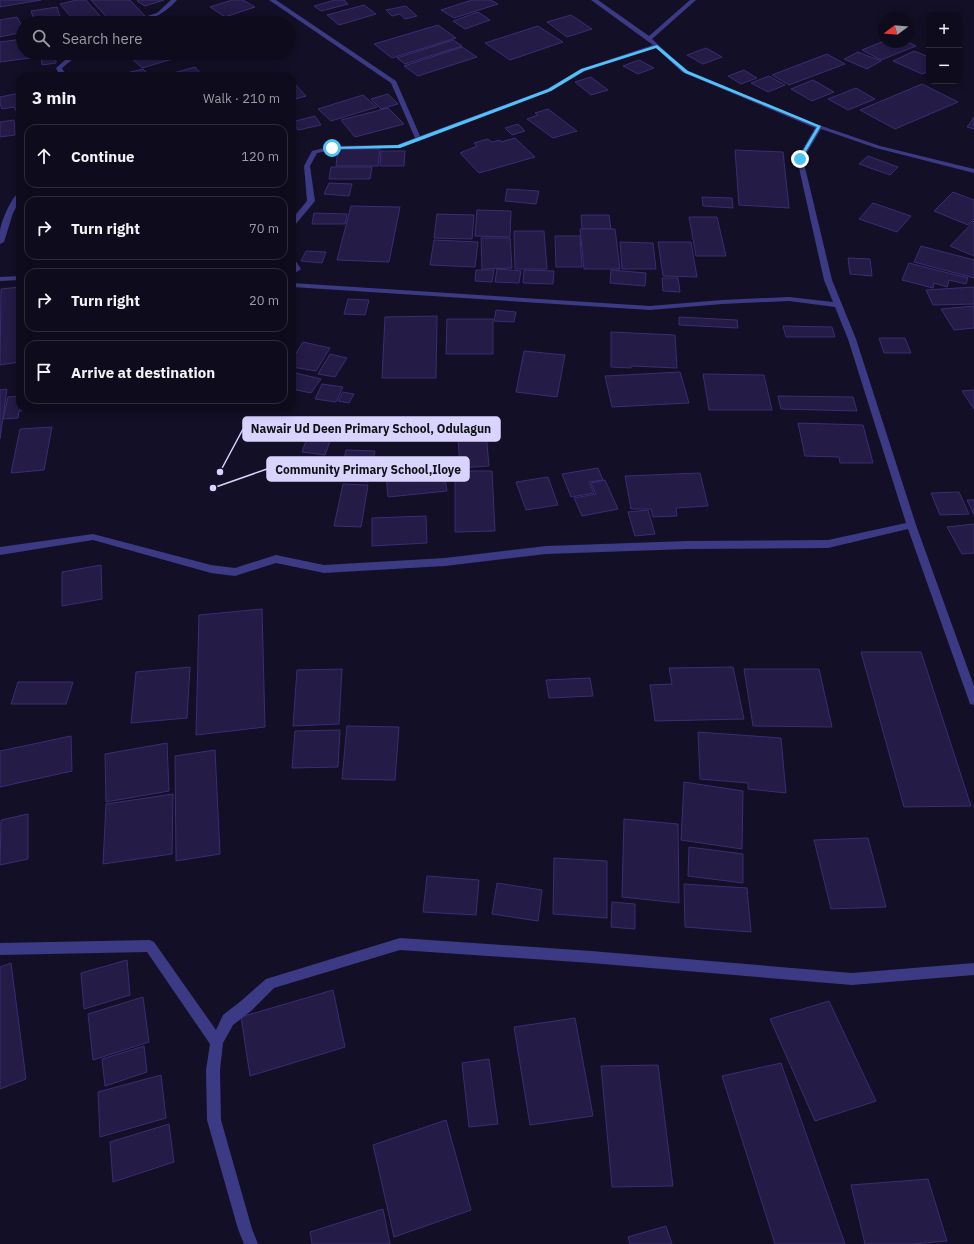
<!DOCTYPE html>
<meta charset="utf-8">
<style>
:root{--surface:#0e0b1c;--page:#1c1929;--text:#f1f3f6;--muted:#9b9ba3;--line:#2e2b3b}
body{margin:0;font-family:"IBM Plex Sans",sans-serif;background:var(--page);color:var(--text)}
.controls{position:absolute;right:12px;top:12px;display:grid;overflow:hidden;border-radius:8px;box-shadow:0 2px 10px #0003}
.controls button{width:36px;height:36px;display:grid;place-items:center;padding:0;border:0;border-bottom:1px solid var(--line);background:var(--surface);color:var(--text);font:20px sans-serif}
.compass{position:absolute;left:878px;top:12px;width:36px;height:36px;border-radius:50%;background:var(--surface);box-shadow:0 2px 10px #0003;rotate:254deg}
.stop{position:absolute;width:12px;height:12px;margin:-9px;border:3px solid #4fc3f7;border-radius:50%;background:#fff}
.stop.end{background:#4fc3f7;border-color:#fff;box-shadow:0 1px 4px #0008}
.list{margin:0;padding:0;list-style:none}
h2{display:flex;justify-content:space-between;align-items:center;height:52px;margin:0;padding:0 16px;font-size:17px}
h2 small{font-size:13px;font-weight:400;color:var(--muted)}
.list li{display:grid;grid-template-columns:26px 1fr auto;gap:12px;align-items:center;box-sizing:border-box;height:64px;margin:0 8px 8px;padding:0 8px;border:1px solid var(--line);border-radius:12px}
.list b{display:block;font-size:15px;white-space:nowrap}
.list em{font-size:13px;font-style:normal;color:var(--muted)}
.icon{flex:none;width:22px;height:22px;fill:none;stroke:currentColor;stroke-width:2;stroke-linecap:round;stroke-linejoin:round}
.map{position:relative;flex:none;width:974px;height:1244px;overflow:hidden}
.search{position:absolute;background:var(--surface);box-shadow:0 2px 10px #0003;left:16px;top:16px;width:280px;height:44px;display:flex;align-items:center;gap:10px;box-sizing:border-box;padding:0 14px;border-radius:22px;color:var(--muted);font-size:15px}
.panel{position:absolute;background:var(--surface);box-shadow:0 2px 10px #0003;left:16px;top:72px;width:280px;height:340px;border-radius:12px}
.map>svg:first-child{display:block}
.building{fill:#241b47;stroke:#3b2d73}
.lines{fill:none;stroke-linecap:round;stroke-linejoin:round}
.minor{fill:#3d3a85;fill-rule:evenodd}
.route{fill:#4fc3f7}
.leader{fill:none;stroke:#d9d4ff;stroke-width:1.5}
.callout-dot{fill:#d9d4ff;stroke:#130f26;stroke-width:1.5}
.callout{fill:#d9d4ff;stroke:#d9d4ff;stroke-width:1.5}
.callout-label{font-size:12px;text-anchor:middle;font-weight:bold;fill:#111}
</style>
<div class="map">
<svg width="974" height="1244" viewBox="0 0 974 1244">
<rect width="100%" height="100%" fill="#130f26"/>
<!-- building -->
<g class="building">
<path d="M0,0H41L0,7Z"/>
<path d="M77,0H86L101,17L76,23L60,4Z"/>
<path d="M91,0H130L145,16L112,23Z"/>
<path d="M138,0H164L145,6L137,1Z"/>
<path d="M232,0H243L255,7L225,17L210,7Z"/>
<path d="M335,0H344L348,4L321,11L314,6Z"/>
<path d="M472,0H491L498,4L454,18L441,10Z"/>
<path d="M364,5L376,14L339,25L327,15Z"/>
<path d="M406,6L417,16L405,19L400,14L392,16L386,10Z"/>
<path d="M57,7L62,23H35L31,11Z"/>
<path d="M478,12L490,20L465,29L453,21Z"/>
<path d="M571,15L592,29L567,37L547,22Z"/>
<path d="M17,17L23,28V32L0,37V20Z"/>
<path d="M180,18L187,23H164Z"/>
<path d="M438,25L456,38L392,58L374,44Z"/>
<path d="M538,26L563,42L510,60L485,43Z"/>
<path d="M23,39V53H36L37,57L0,62V42Z"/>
<path d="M453,40L462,46L405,64L397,58Z"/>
<path d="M884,41L908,42L916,46L881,60L862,50Z"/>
<path d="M462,47L477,57L418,76L404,66Z"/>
<path d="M706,48L722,57L703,64L687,55Z"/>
<path d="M914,51L929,57V71L922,74L893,61Z"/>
<path d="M858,52L881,61L867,69L844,59Z"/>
<path d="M147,53H184L186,55L142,68L131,58Z"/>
<path d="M827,54L845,64L789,85L772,75Z"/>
<path d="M56,56V63L42,65L41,58Z"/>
<path d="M639,60L654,68L638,74L623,66Z"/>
<path d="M195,67L203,76H163Z"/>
<path d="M143,69L150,76H114Z"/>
<path d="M744,70L757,78L741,84L728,76Z"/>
<path d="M769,76L785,85L768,92L751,83Z"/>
<path d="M591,77L608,90L591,95L575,82Z"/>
<path d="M813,80L834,92L812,101L791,89Z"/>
<path d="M293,82L306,96L292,100Z"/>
<path d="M922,84L958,102L895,129L860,110Z"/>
<path d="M856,88L875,99L848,110L828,99Z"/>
<path d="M20,93V113L18,114L14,107L2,109L0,104V97Z"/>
<path d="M388,94L398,104L381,109L371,99Z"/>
<path d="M363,95L377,107L331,121L318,109Z"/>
<path d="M388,108L404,124L355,137L341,120Z"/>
<path d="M548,109L577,131L553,138L527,119L538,115L535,113Z"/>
<path d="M315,116L321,125L298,130L292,122Z"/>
<path d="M974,117V129L967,127Z"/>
<path d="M14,120L15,135L0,137V122Z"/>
<path d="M518,124L525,131L512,135L505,128Z"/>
<path d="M515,138L535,157L479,173L460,153L477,146L474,143L488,139L492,142L500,140L501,142Z"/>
<path d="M338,149H380L378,166H336Z"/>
<path d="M735,150L783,152L789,208L739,205Z"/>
<path d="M381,151H405L404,166H380Z"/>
<path d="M868,156L898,167L890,175L859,164Z"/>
<path d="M331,167H372L370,179H329Z"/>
<path d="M329,183L352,184L349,196L324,194Z"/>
<path d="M507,189L539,191L536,204L505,201Z"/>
<path d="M953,192L974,200V219L968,225L934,211Z"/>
<path d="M702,197L732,198L733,208L703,206Z"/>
<path d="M873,203L911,216L897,232L859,219Z"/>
<path d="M351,206L400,207L389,262L337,260Z"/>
<path d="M477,210L511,211L510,237L475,236Z"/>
<path d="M314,213L347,214L345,224H312Z"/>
<path d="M437,214L474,215L472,239L434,238Z"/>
<path d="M581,215H609L611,229H582Z"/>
<path d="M689,217H717L726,256H696Z"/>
<path d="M974,221V256L950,246Z"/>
<path d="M580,229H615L620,269H584Z"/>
<path d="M514,231H544L547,269H515Z"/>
<path d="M555,236H580L582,267H556Z"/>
<path d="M481,238H510L512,268L482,269Z"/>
<path d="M434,240L478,242L475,267L430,265Z"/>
<path d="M620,242L653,243L656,269H622Z"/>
<path d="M658,242H691L697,277L663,276Z"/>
<path d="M921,246L974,260V278L914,262Z"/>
<path d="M306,251L326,252L322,263L301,261Z"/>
<path d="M848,258L870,259L872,276L850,274Z"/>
<path d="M909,263L968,278L966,284L949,280L947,287L934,283L933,288L902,280Z"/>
<path d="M497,269L521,271L519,283L495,282Z"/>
<path d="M476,270H494L492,282L475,281Z"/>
<path d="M524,270L554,271L553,284L523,283Z"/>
<path d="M611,270L646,273L645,286L610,283Z"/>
<path d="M662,278H678L680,292L663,291Z"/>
<path d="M20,287V362L0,365L1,289Z"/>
<path d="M974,287V304L933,305L926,290Z"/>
<path d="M348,299L369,300L365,315L344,314Z"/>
<path d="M974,306V328L954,330L941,309Z"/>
<path d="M496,310L516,312L514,322L494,321Z"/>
<path d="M437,316L436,378H382L385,317Z"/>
<path d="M679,317L737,320L738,328L679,325Z"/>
<path d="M447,319H493V354H446Z"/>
<path d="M783,326L832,327L835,337H786Z"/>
<path d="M611,332L675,335L677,368L631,366V368L611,367Z"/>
<path d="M879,338H905L911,353H884Z"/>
<path d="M303,342L330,348L316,371L292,367V360Z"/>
<path d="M524,351L565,355L557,397L516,392Z"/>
<path d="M330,354L347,358L335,377L318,374Z"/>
<path d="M292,372L321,379L311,393L292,389Z"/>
<path d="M680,372L689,403L612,407L605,376Z"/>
<path d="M703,374L764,375L772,410H709Z"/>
<path d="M322,384L343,387L336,402L315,399Z"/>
<path d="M7,389L0,439V390Z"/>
<path d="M974,390V409L962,391Z"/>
<path d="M343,392L354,394L349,403L338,401Z"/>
<path d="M20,396V408L45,409L19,411L18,418L3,419L8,397Z"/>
<path d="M778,396L853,397L857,411L781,409Z"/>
<path d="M313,421L336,424L325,455L302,452Z"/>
<path d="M485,422L489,466L460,468L457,423Z"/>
<path d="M798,423L863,425L873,463H840L839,457L805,456Z"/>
<path d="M52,427L44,470L11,473L20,429Z"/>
<path d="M346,450L375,451L368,482L339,480Z"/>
<path d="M442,459L447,491L388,497L385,464Z"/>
<path d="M598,468L603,480L589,482L594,493L571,497L562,474Z"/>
<path d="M455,471H492L495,531L455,532Z"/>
<path d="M700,473L708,506L676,508L677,516L653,517L651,509H631L625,476Z"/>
<path d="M548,477L558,505L526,510L516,482Z"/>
<path d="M605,480L618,509L582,516L574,498L596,494L591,483Z"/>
<path d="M343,484L368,485L361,527L334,526Z"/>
<path d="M959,492L969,514L940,515L931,493Z"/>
<path d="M967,500H974V515Z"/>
<path d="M648,510L655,534L635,536L628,512Z"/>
<path d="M426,516L427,543L372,546V518Z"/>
<path d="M974,524V553L962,554L947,527Z"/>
<path d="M101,565L102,599L62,606V572Z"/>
<path d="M262,609L265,727L196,735L199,615Z"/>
<path d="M861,652H921L971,806L904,807Z"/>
<path d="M190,667L187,718L131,723L136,672Z"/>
<path d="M733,667L744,719L655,721L650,685L672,684L669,668Z"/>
<path d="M342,669L339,724L293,726L297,670Z"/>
<path d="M744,669H819L832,727L753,726Z"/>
<path d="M590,678L593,696L549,698L546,680Z"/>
<path d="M18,682H73L66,704H11Z"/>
<path d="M347,726L399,727L395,780L342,779Z"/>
<path d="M340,730L338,767L292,768L295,731Z"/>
<path d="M698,732L781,738L786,793L748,789V783L700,779Z"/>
<path d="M71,736L72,771L0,787V751Z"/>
<path d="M167,743L169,791L106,802L105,754Z"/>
<path d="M215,750L220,854L176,861L175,756Z"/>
<path d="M684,782L743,791L742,849L681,840Z"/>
<path d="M173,794L172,854L103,864L106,804Z"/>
<path d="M28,814V859L0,865L1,820Z"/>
<path d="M624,819L678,824L679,903L622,897Z"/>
<path d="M868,838L886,907L831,909L814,840Z"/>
<path d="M689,847L743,854V883L688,876Z"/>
<path d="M554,858L607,861V918L553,914Z"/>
<path d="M427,876L479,880L476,915L423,912Z"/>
<path d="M497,883L542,890L538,921L492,914Z"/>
<path d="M684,884L747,888L751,932L685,927Z"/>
<path d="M612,902L635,904V929L611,927Z"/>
<path d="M127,960L130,995L84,1009L81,973Z"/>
<path d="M11,963L26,1079L0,1089V967Z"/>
<path d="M333,990L345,1047L250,1076L241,1017Z"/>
<path d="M143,997L149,1042L93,1060L88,1014Z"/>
<path d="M829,1001L876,1101L815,1121L770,1019Z"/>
<path d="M575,1018L593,1116L530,1125L514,1027Z"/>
<path d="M144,1046L147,1072L105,1086L102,1059Z"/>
<path d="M489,1059L498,1124L469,1127L462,1063Z"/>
<path d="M781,1063L845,1244H775L722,1076Z"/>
<path d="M658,1065L673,1186L612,1187L601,1066Z"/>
<path d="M161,1075L166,1118L100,1137L98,1092Z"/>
<path d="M446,1120L471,1210L394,1237L373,1145Z"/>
<path d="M169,1124L174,1162L113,1182L110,1142Z"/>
<path d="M928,1179L947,1241L912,1244H865L851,1185Z"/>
<path d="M383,1209L390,1244H312L310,1232Z"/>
<path d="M666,1226L672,1244H630L628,1237Z"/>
</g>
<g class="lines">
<!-- minor -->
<g class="minor">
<path d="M171,0H177C163,16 146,23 125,23L157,13Z"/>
<path d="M269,0H276L396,81L420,136L547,89L581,69L653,45L591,0H598L649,36L690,0H696L652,39L686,70L816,124L880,146L974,169V173L876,148L821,129L803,159L832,280L856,339L916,525L974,686V705L970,704L969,701L908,529L828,548L687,549L546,554L445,566L324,573L276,563L235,576L211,573L93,540L0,555V547L93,534L211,565L235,568L276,555L324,565L445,558L546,546L687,541L828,540L906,523L848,339L835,307L789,301L722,304L650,310L292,287V283L650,306L722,300L789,297L833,302L824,280L797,159L815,128L682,72L656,48L585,71L551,91L400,148L332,150L317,153L310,166L315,201L295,225H292V219L307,201L304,166L312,151L332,146L397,145L415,138L391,83Z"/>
<path d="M73,53H80L62,68L66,76H60L56,68Z"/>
<path d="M20,192V200L13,213L4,242L0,244C0,240 0,235 0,231C1,222 12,195 20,192Z"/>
<path d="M292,260H295L301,269L292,275Z"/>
<path d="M20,276V280L0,281V277Z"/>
<path d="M400,938L591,951L852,973L974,963V975L852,985L591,963L400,950L274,988L251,1011L233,1025L223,1043L220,1070L221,1120L252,1229L258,1244H244L238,1229L207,1120L206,1070L210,1044L147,952L0,955V943L150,940L154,942L216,1030L223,1015L241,1001L266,979Z"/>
</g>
</g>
<!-- route -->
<path class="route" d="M657,45L688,71L821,126L801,160L798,159L817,127L685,73L656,48L584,71L551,91L400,148L332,149L330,148L332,147L398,145L548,89L581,69Z"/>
<!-- callouts -->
<path class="leader" d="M220 472L243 429M213 488L267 469"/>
<g class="callout-dot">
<circle cx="220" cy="472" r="4"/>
<circle cx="213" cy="488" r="4"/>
</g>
<g class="callout">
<rect x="243" y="417" width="257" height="24" rx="4"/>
<rect x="267" y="457" width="202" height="24" rx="4"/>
</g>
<g class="callout-label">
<text x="371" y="433">Nawair Ud Deen Primary School, Odulagun</text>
<text x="368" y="474">Community Primary School,Iloye</text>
</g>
</svg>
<div class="controls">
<button>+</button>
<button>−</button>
</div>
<svg class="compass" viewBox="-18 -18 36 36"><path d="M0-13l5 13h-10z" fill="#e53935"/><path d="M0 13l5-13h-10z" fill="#9b9ba3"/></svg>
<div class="stop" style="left:332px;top:148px"></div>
<div class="stop end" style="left:800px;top:159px"></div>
<div class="search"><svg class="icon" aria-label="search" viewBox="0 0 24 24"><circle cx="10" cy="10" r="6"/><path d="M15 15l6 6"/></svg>Search here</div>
<section class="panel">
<h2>3 min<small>Walk · 210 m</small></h2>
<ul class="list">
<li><svg class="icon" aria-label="ahead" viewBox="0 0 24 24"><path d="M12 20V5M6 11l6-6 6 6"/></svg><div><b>Continue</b></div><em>120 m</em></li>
<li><svg class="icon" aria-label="right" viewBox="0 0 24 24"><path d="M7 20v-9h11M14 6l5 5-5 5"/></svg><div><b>Turn right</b></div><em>70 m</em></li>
<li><svg class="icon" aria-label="right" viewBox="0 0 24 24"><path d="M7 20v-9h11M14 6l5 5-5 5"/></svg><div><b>Turn right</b></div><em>20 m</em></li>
<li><svg class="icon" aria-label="arrive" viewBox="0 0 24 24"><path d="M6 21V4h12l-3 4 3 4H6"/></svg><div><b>Arrive at destination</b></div></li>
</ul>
</section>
</div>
